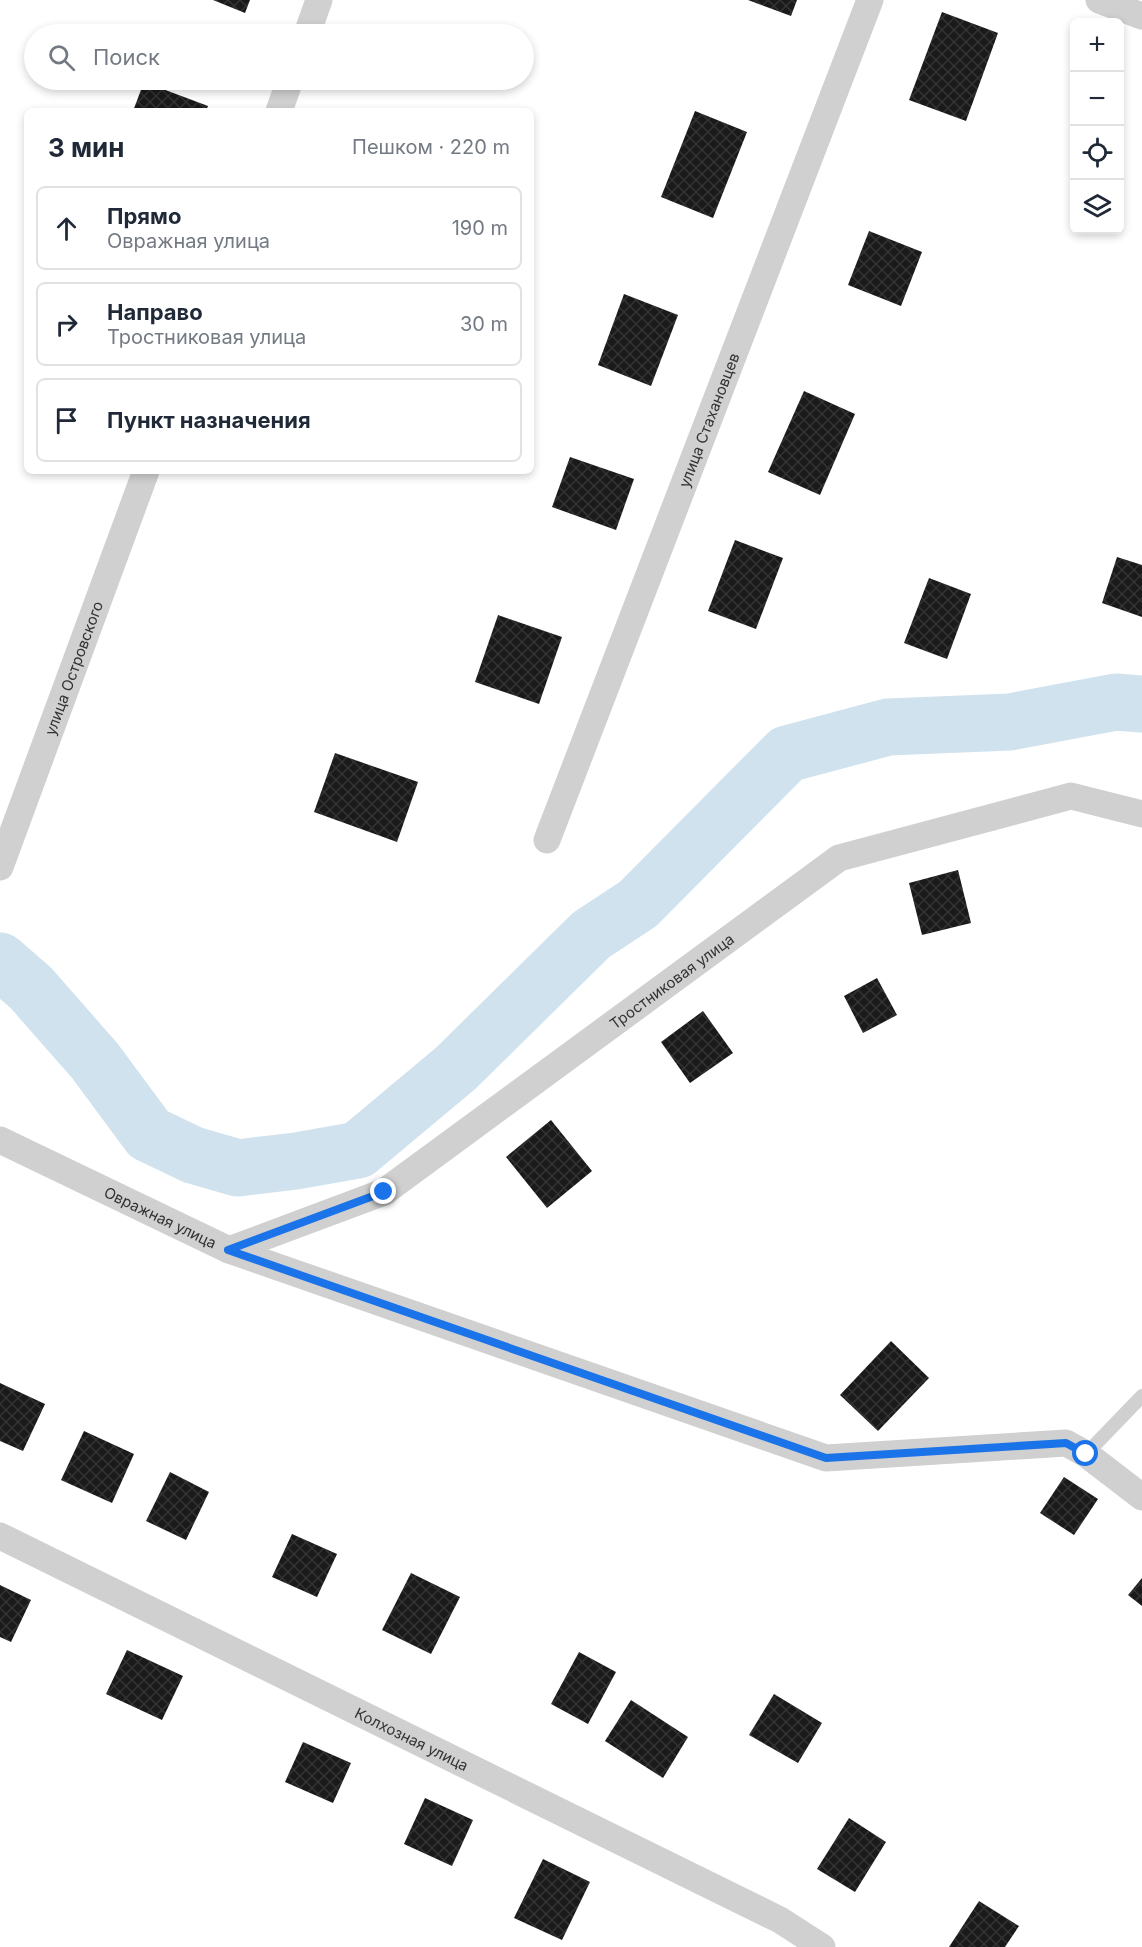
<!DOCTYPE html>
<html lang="ru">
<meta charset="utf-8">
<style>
:root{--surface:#fff;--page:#f6f6f7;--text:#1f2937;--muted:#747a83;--line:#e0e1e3}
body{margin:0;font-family:Inter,sans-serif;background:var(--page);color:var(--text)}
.controls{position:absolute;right:18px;top:18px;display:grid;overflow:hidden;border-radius:9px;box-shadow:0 3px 9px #0003}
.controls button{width:54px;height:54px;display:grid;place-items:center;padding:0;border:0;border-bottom:2px solid var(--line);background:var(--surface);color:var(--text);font:30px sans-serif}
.stop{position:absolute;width:18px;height:18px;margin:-14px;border:4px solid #1a73e8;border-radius:50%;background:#fff}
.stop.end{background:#1a73e8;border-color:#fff;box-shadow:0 2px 6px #0008}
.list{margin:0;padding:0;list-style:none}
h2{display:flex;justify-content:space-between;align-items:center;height:78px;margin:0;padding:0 24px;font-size:26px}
h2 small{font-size:20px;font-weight:400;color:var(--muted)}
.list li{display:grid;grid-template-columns:39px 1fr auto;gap:18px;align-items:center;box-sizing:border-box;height:84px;margin:0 12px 12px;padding:0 12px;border:2px solid var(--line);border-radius:9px}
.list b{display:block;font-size:22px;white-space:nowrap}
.list p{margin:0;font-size:20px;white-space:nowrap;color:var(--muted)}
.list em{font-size:20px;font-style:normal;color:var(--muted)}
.icon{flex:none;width:33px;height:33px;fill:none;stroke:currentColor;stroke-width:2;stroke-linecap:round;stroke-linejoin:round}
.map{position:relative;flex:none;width:1142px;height:1947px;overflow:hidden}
.search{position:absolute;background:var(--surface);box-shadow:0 3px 9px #0003;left:24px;top:24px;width:510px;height:66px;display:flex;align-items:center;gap:15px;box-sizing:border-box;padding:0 21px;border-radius:33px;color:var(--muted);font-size:22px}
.panel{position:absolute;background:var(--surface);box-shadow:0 3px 9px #0003;left:24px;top:108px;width:510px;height:366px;border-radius:9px}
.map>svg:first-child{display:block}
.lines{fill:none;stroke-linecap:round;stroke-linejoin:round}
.river{stroke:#cfe2ee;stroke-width:57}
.building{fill:url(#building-cross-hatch)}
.service{stroke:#d0d0d0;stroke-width:14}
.minor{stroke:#d0d0d0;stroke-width:27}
.route{stroke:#1a73e8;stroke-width:8}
.labels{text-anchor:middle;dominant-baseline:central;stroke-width:6;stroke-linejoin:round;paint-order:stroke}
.street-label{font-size:15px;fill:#333;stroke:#fff}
</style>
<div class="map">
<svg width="1142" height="1947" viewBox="0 0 1142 1947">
<defs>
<pattern id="building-cross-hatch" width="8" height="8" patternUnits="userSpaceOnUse" patternTransform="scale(1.5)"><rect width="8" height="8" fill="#1a1a1a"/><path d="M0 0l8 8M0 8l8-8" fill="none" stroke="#333"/></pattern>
</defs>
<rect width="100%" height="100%" fill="#fff"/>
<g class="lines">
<!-- river -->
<path class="river" d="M0,961L31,988L95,1061L149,1134L193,1155L238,1168L296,1161L358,1150L456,1068L591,935L638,904L787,754L888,727L1010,722L1116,702L1142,704"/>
</g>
<!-- building -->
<g class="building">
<path d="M213,0H250L245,13Z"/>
<path d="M748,0H797L791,16Z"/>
<path d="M942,12L998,33L966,121L909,100Z"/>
<path d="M144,82L208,106L206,111H133Z"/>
<path d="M695,111L747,132L713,218L661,197Z"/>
<path d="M869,231L922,252L901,306L848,285Z"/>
<path d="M624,294L678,315L651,386L598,365Z"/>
<path d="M804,391L855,414L820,495L768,472Z"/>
<path d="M570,457L634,479L616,530L552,507Z"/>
<path d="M735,540L783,558L756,629L708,611Z"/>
<path d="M1117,557L1142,565V617L1102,603Z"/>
<path d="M929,578L971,594L947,659L904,643Z"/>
<path d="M498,615L562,637L539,704L475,682Z"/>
<path d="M335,753L418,782L397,842L314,812Z"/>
<path d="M958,870L971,923L922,935L909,883Z"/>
<path d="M877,978L897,1015L863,1033L844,996Z"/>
<path d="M703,1011L733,1053L690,1083L661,1042Z"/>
<path d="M551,1120L592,1171L547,1208L506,1157Z"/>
<path d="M891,1341L929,1378L878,1431L840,1395Z"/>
<path d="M0,1383L45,1404L23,1451L0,1441Z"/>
<path d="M84,1431L134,1454L112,1503L61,1480Z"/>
<path d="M170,1472L209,1492L186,1540L146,1521Z"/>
<path d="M1064,1477L1098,1499L1074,1535L1040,1513Z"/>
<path d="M292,1534L337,1554L317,1597L272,1577Z"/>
<path d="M411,1573L460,1597L431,1654L382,1630Z"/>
<path d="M1142,1578V1606L1128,1595Z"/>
<path d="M0,1585L31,1600L11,1642L0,1637Z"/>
<path d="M127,1650L183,1676L162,1720L106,1694Z"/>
<path d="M579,1652L616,1672L588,1724L551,1704Z"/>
<path d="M774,1694L822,1723L798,1763L749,1735Z"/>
<path d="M631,1700L688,1737L663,1778L605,1741Z"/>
<path d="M303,1742L351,1763L333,1803L285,1782Z"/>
<path d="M425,1798L473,1820L452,1866L404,1844Z"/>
<path d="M849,1818L886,1842L855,1892L817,1869Z"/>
<path d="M543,1859L590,1882L562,1940L514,1918Z"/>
<path d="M979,1901L1019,1926L1005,1947H949Z"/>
</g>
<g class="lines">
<!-- service -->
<path class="service" d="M1086,1454L1142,1396"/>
<!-- minor -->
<g class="minor">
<path d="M1099,0L1142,16"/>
<path d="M307,34L319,0"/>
<path d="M279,111L290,80"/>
<path id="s1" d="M547,840L870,0"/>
<path id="s2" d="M0,867L146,471"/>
<path id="s3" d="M0,1140L229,1250L826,1458L1066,1443L1086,1454L1142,1497"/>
<path id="s4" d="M229,1250L384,1192L839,858L1071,796L1142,814"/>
<path id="s5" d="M0,1536L780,1920L822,1947"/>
</g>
</g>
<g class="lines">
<!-- route -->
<path class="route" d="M384,1192L228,1250L826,1458L1066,1443L1086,1454"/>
</g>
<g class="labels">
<!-- street labels -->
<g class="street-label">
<text stroke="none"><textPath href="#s1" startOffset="450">улица Стахановцев</textPath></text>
<text stroke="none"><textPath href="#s2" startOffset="212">улица Островского</textPath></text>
<text stroke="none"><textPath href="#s4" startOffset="522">Тростниковая улица</textPath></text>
<text stroke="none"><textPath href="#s3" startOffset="178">Овражная улица</textPath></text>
<text stroke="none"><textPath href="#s5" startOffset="459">Колхозная улица</textPath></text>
</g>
</g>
</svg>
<div class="controls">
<button>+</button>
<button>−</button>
<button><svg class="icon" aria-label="locate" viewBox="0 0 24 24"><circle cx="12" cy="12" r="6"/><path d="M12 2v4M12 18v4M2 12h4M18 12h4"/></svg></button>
<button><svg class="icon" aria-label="layers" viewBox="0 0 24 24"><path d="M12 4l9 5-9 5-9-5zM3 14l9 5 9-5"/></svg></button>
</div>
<div class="stop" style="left:1086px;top:1454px"></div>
<div class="stop end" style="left:384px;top:1192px"></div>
<div class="search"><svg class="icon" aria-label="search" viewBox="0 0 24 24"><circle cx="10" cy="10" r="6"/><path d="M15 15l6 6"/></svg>Поиск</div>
<section class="panel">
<h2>3 мин<small>Пешком · 220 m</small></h2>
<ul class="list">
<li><svg class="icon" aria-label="ahead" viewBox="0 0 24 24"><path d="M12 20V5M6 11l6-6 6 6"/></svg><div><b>Прямо</b><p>Овражная улица</p></div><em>190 m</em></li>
<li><svg class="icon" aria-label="right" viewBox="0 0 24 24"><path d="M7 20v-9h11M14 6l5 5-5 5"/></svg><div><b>Направо</b><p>Тростниковая улица</p></div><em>30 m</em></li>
<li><svg class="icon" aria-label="arrive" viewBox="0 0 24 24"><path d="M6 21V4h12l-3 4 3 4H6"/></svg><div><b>Пункт назначения</b></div></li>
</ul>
</section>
</div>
